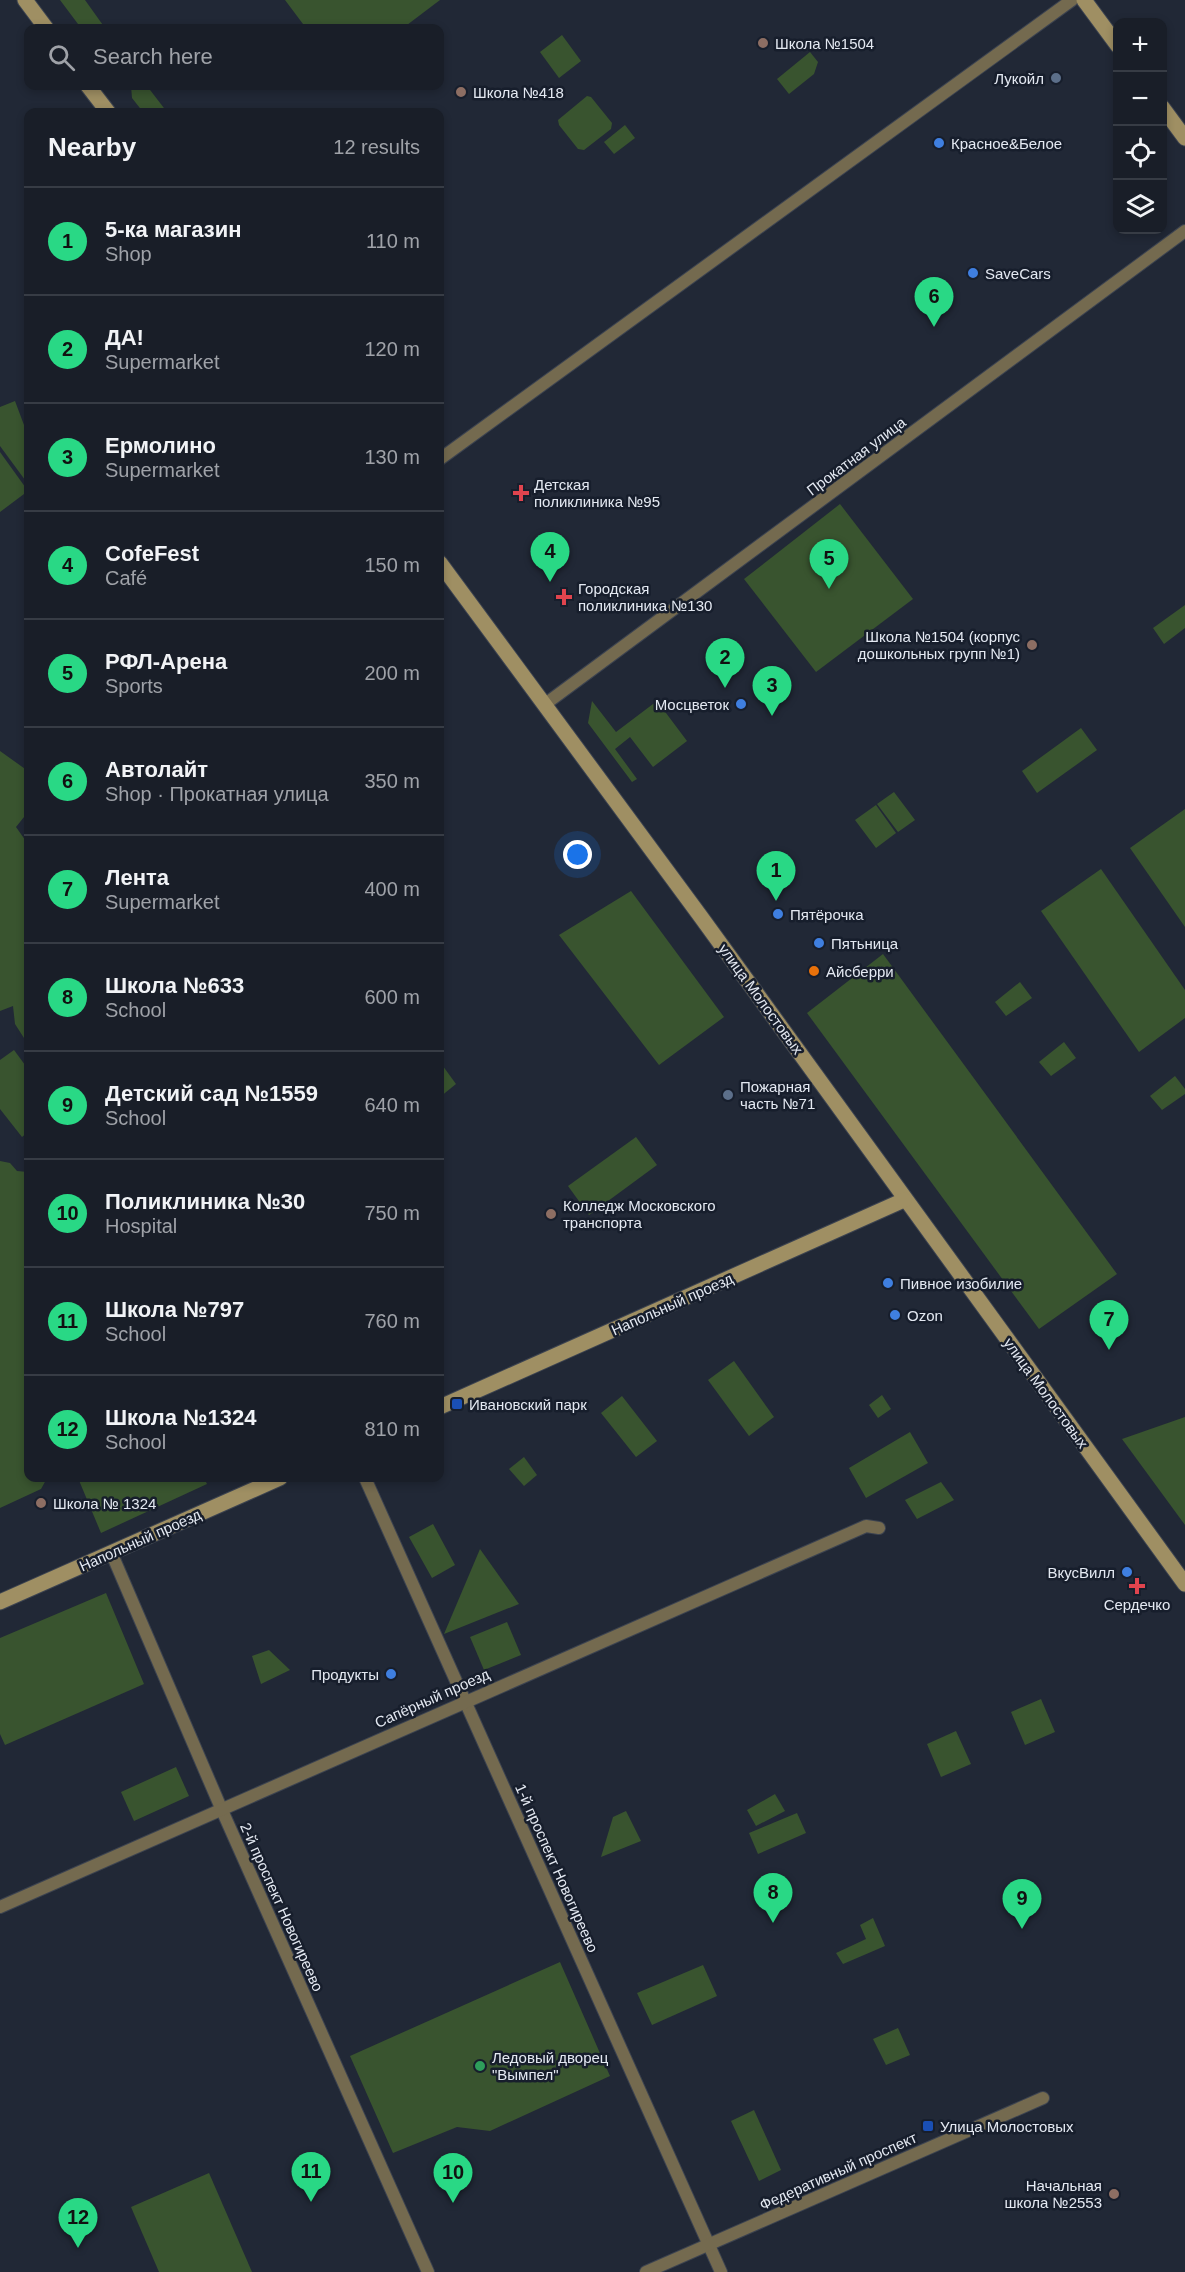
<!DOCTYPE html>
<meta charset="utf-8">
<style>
:root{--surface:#191e28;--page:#262b34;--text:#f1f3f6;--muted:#9fa2a8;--line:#373c45;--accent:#29d885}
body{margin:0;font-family:Arial,sans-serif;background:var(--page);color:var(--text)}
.controls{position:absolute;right:18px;top:18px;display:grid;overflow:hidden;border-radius:12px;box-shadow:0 3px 9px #0003}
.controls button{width:54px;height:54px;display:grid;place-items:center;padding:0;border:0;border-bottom:2px solid var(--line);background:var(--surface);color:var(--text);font:30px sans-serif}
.you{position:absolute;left:578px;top:855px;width:21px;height:21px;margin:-15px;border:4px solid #fff;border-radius:50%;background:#1a73e8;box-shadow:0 0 0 9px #1a73e833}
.badge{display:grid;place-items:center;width:39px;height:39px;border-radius:50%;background:var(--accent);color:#111;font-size:20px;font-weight:700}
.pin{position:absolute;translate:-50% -50px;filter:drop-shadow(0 2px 3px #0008)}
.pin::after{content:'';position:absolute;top:32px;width:21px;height:18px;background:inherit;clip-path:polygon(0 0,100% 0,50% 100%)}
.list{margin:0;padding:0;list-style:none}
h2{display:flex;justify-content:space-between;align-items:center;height:78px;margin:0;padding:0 24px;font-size:26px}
h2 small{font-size:20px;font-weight:400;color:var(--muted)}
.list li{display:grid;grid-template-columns:39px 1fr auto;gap:18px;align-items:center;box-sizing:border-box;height:108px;padding:0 24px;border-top:2px solid var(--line)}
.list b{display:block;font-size:22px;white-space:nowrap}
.list p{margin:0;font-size:20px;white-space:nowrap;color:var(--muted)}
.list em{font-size:20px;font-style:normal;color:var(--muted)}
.icon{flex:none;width:33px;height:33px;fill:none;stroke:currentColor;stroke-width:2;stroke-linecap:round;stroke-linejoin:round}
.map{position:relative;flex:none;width:1185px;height:2272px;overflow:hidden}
.search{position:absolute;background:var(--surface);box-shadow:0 3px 9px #0003;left:24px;top:24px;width:420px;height:66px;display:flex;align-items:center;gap:15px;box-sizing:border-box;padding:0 21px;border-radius:12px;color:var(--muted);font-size:22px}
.panel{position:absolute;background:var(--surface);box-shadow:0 3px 9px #0003;left:24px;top:108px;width:420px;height:1374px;border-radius:12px}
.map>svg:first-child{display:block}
.green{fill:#39542f}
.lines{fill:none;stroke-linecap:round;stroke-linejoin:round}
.street-casing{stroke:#3c4350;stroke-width:14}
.secondary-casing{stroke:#3c4350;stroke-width:17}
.street{stroke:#746a4f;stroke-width:12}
.secondary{stroke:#9f8f63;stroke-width:15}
.education-dot{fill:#8d6e63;stroke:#171e2c;stroke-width:2}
.service-dot{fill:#5c6f8a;stroke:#171e2c;stroke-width:2}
.shop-dot{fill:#3f7fe0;stroke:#171e2c;stroke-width:2}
.health-dot{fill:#e0444e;stroke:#171e2c;stroke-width:2}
.food-dot{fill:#e8710a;stroke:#171e2c;stroke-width:2}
.transit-dot{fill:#1a4fb4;stroke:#171e2c;stroke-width:2}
.leisure-dot{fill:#2e9e5b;stroke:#171e2c;stroke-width:2}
.labels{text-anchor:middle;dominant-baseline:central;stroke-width:5;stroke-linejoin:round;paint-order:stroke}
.poi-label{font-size:15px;fill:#e4e9f2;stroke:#171e2c;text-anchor:start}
.street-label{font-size:15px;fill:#e4e9f2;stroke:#171e2c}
</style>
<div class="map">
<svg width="1185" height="2272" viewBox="0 0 1185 2272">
<rect width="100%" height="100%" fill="#212836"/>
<!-- green -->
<g class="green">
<path d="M60,0H85L105,28H81Z"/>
<path d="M285,0H440L403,28H306Z"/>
<path d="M562,35L581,61L559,78L540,52Z"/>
<path d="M810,52L818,62L814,74L789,94L777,79Z"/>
<path d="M131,86H147L167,112H143L132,98Z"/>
<path d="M587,96L591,97L612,123L611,129L584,150L578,149L559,125L558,120Z"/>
<path d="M625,125L635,138L614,154L604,142Z"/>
<path d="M15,401L24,425L28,484L0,446V407Z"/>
<path d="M0,452L28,491L0,512Z"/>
<path d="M840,504L913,599L816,672L744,579Z"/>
<path d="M1185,605V628L1164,644L1153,628Z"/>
<path d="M592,701L616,732L657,701L687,741L653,767L630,737L615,749L637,779L632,782L588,723Z"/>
<path d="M1081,728L1097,750L1037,793L1022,771Z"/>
<path d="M0,751L28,771V812L16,827L28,844V1036L24,1038L15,1024L13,1006L0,1011Z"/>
<path d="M894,792L915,820L898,832L877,804Z"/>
<path d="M876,805L896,833L876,848L855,820Z"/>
<path d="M1185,809V927L1130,848Z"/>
<path d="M1101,869L1185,990V1018L1139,1052L1041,911Z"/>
<path d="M631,891L724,1017L659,1065L559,935Z"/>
<path d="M883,954L1117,1274L1039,1329L807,1013Z"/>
<path d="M1020,982L1032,998L1006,1016L995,1002Z"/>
<path d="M1064,1042L1076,1058L1051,1076L1039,1062Z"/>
<path d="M14,1050L28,1069V1132L22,1137L0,1109V1060Z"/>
<path d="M440,1062L456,1084L440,1097Z"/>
<path d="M1175,1076L1185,1089V1094L1162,1110L1150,1096Z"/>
<path d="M636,1137L657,1165L589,1215L568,1186Z"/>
<path d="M0,1161L10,1163L17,1171L28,1172V1478L46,1480L41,1489L0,1508Z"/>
<path d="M734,1361L774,1417L749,1436L708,1380Z"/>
<path d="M882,1395L891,1409L878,1418L869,1405Z"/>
<path d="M622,1396L657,1441L636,1457L601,1413Z"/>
<path d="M1185,1417V1525L1122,1439Z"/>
<path d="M910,1432L928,1463L866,1498L849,1468Z"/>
<path d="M524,1457L537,1475L524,1486L509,1469Z"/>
<path d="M78,1478H204L207,1484L101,1533Z"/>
<path d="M941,1482L954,1500L917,1519L905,1500Z"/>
<path d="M433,1524L455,1565L432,1578L409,1537Z"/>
<path d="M480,1549L519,1604L444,1634Z"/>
<path d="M106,1593L144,1684L5,1745L0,1734V1638Z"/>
<path d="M507,1622L521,1655L484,1670L470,1637Z"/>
<path d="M269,1650L290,1670L261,1684L252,1656Z"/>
<path d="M1041,1699L1055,1732L1025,1745L1011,1712Z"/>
<path d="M956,1731L971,1764L941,1777L927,1744Z"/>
<path d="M176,1767L189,1796L134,1821L121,1792Z"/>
<path d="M775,1794L785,1811L756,1826L747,1810Z"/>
<path d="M626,1811L641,1841L601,1857L613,1817Z"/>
<path d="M797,1813L806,1833L758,1854L749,1833Z"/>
<path d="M873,1918L885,1946L843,1964L836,1953L866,1939L860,1925Z"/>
<path d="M560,1962L610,2076L490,2131L457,2127L393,2153L350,2056Z"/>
<path d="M703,1965L717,1996L652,2025L637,1993Z"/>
<path d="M898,2028L910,2055L886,2065L873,2039Z"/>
<path d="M754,2110L781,2170L759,2181L731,2121Z"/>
<path d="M209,2173L252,2272H159L131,2207Z"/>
</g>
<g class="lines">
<!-- street casing -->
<g class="street-casing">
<g id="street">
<path d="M440,459L1072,0"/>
<path d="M544,705L1185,231"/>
<path d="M365,1478L721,2272"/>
<path d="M111,1552L221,1808L428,2272"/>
<path d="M0,1907L866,1526L879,1528"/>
<path d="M646,2272L1043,2098"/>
</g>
</g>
<!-- secondary casing -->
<g class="secondary-casing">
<g id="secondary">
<path d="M25,0L46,28"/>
<path d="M1084,0L1118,46"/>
<path d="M88,86L108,112"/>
<path d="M1162,107L1185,138"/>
<path d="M440,563L701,917L1185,1584"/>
<path d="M440,1407L904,1200"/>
<path d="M0,1602L280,1478"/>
</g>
</g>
<!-- street -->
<use href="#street" class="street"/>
<!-- secondary -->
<use href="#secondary" class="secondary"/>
</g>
<!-- markers -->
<g class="education-dot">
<circle cx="763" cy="43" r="6"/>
<circle cx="461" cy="92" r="6"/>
<circle cx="1032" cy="645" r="6"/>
<circle cx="551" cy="1214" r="6"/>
<circle cx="41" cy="1503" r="6"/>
<circle cx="1114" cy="2194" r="6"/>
</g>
<g class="service-dot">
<circle cx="1056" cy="78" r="6"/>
<circle cx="728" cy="1095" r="6"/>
</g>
<g class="shop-dot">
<circle cx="939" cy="143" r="6"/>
<circle cx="973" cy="273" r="6"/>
<circle cx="741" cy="704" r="6"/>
<circle cx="778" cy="914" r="6"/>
<circle cx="819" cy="943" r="6"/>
<circle cx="888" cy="1283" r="6"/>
<circle cx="895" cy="1315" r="6"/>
<circle cx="1127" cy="1572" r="6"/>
<circle cx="391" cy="1674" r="6"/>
</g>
<g class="health-dot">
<path d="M518 484h6v6h6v6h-6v6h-6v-6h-6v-6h6z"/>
<path d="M561 588h6v6h6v6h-6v6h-6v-6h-6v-6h6z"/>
<path d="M1134 1577h6v6h6v6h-6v6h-6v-6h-6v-6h6z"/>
</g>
<circle class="food-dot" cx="814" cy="971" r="6"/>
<g class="transit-dot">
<rect x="451" y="1398" width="12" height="12" rx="3"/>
<rect x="922" y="2120" width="12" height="12" rx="3"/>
</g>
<circle class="leisure-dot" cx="480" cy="2066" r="6"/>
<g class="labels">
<!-- poi labels -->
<g class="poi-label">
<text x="775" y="43">Школа №1504</text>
<text x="1044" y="78" text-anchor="end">Лукойл</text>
<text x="473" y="92">Школа №418</text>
<text x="951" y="143">Красное&amp;Белое</text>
<text x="985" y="273">SaveCars</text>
<text x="534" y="484">Детская<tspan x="534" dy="17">поликлиника №95</tspan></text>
<text x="578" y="588">Городская<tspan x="578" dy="17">поликлиника №130</tspan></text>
<text x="1020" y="636" text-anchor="end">Школа №1504 (корпус<tspan x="1020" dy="17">дошкольных групп №1)</tspan></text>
<text x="729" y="704" text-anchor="end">Мосцветок</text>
<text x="790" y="914">Пятёрочка</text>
<text x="831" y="943">Пятьница</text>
<text x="826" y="971">Айсберри</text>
<text x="740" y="1086">Пожарная<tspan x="740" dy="17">часть №71</tspan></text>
<text x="563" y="1205">Колледж Московского<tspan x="563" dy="17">транспорта</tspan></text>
<text x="900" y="1283">Пивное изобилие</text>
<text x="907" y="1315">Ozon</text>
<text x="469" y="1404">Ивановский парк</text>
<text x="53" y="1503">Школа № 1324</text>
<text x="1115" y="1572" text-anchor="end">ВкусВилл</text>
<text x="1137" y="1604" text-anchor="middle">Сердечко</text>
<text x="379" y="1674" text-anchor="end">Продукты</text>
<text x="492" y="2057">Ледовый дворец<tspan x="492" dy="17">"Вымпел"</tspan></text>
<text x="940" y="2126">Улица Молостовых</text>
<text x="1102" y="2185" text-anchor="end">Начальная<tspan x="1102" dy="17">школа №2553</tspan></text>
</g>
<!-- street labels -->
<g class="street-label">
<text transform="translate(856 456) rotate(-37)">Прокатная улица</text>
<text transform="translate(761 999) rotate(54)">улица Молостовых</text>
<text transform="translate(672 1304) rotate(-24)">Напольный проезд</text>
<text transform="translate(1046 1393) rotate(54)">улица Молостовых</text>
<text transform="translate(140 1540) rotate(-24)">Напольный проезд</text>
<text transform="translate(432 1698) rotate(-24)">Сапёрный проезд</text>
<text transform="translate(557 1868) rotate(66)">1-й проспект Новогиреево</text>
<text transform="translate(282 1907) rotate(66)">2-й проспект Новогиреево</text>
<text transform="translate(838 2171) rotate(-24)">Федеративный проспект</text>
</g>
</g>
</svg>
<div class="controls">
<button>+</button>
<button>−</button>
<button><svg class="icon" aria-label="locate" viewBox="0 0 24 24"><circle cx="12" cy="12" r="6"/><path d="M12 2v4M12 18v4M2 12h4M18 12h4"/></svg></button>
<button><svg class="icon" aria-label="layers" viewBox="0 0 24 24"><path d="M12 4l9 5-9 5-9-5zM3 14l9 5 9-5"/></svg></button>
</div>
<div class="you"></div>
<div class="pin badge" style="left:776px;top:901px">1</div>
<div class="pin badge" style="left:725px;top:688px">2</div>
<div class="pin badge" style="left:772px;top:716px">3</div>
<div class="pin badge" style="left:550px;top:582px">4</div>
<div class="pin badge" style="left:829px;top:589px">5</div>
<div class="pin badge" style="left:934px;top:327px">6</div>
<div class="pin badge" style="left:1109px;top:1350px">7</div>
<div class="pin badge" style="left:773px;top:1923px">8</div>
<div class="pin badge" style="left:1022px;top:1929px">9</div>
<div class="pin badge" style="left:453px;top:2203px">10</div>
<div class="pin badge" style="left:311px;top:2202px">11</div>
<div class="pin badge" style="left:78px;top:2248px">12</div>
<div class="search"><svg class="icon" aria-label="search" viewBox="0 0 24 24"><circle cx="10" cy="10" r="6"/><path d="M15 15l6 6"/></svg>Search here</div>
<section class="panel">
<h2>Nearby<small>12 results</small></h2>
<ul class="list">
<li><span class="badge">1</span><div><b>5-ка магазин</b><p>Shop</p></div><em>110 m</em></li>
<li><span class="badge">2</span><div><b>ДА!</b><p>Supermarket</p></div><em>120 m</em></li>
<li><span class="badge">3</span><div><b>Ермолино</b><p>Supermarket</p></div><em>130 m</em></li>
<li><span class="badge">4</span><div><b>CofeFest</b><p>Café</p></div><em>150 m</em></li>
<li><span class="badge">5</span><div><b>РФЛ-Арена</b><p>Sports</p></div><em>200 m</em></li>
<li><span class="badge">6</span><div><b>Автолайт</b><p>Shop · Прокатная улица</p></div><em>350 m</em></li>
<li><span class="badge">7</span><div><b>Лента</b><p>Supermarket</p></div><em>400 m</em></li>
<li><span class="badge">8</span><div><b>Школа №633</b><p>School</p></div><em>600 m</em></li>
<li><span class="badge">9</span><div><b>Детский сад №1559</b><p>School</p></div><em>640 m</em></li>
<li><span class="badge">10</span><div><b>Поликлиника №30</b><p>Hospital</p></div><em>750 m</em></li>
<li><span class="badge">11</span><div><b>Школа №797</b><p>School</p></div><em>760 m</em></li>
<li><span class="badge">12</span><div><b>Школа №1324</b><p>School</p></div><em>810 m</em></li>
</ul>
</section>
</div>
